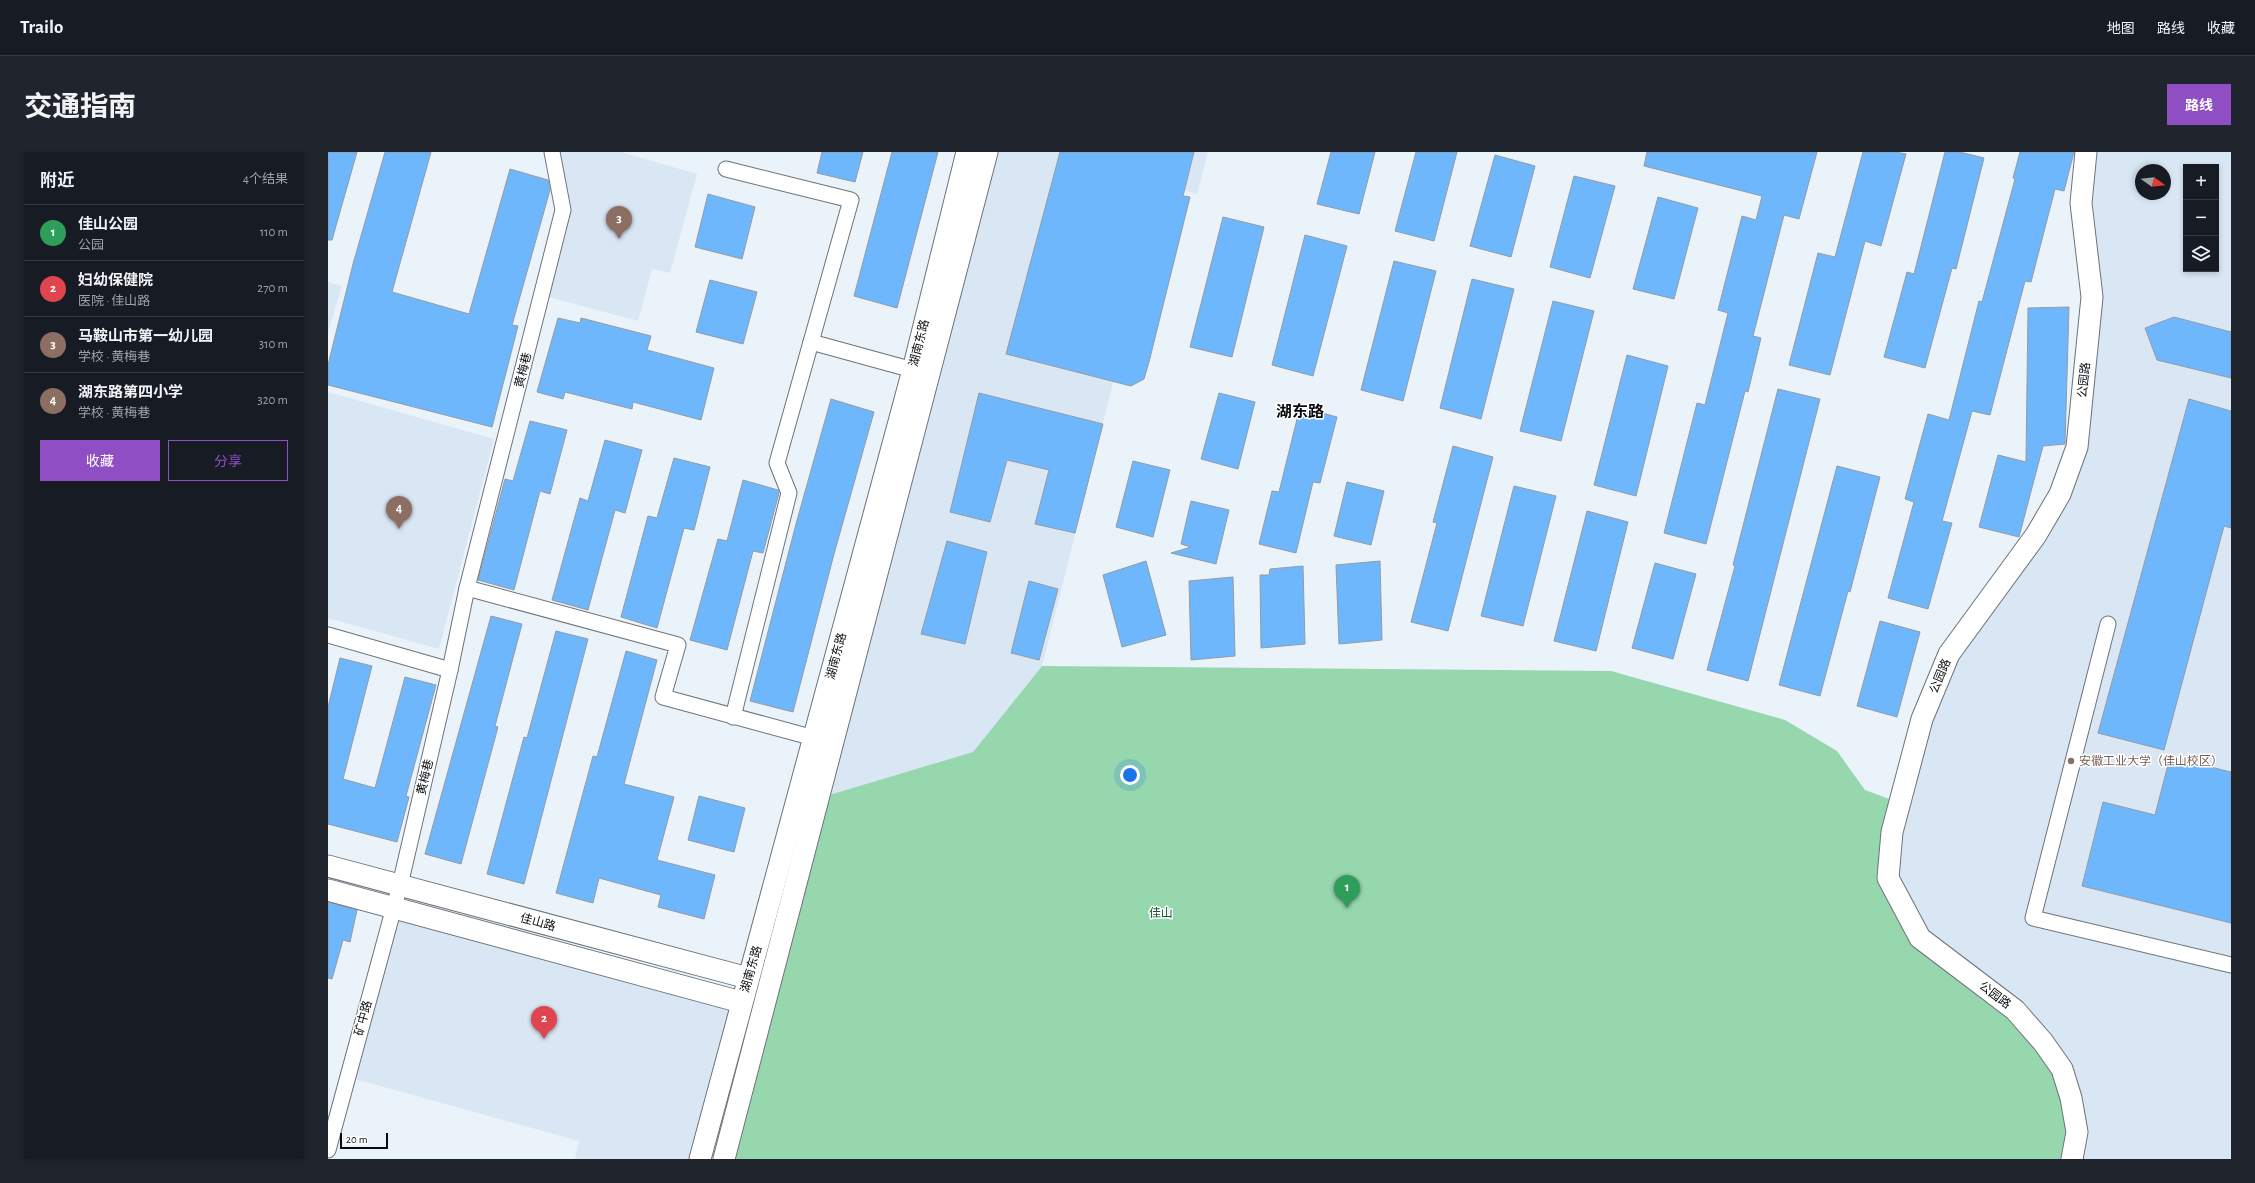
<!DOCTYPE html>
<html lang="zh">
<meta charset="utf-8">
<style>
:root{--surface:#171b24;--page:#20242c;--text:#f1f3f6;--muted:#9ea1a6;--line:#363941;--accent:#8f4ec3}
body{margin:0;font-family:"Alegreya Sans","Noto Sans SC",sans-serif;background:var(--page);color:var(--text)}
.controls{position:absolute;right:12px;top:12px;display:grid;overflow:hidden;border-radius:0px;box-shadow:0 2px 6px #0003}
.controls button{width:36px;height:36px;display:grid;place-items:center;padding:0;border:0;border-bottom:1px solid var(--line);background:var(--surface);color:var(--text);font:20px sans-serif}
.compass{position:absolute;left:1807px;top:12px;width:36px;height:36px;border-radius:50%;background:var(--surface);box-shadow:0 2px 6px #0003;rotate:105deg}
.scale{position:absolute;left:12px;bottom:10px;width:48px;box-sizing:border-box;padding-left:4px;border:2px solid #090c0e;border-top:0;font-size:11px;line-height:14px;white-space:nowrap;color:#090c0e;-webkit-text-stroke:3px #fff;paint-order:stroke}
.you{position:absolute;left:802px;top:623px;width:14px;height:14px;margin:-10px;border:3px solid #fff;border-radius:50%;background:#1a73e8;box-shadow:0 0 0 6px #1a73e833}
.badge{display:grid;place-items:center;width:26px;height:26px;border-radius:50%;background:var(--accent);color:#fff;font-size:13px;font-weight:700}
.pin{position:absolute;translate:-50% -33px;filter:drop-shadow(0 1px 2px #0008)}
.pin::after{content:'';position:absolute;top:21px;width:14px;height:12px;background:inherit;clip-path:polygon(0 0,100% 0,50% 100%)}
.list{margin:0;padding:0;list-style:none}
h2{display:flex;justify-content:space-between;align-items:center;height:52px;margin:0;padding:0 16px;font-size:17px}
h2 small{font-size:13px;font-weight:400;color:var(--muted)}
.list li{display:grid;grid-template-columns:26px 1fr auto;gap:12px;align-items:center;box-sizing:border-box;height:56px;padding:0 16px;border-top:1px solid var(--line)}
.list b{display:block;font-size:15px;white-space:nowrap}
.list p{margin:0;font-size:13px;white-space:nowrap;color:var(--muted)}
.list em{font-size:13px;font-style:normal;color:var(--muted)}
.actions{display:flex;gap:8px;padding:12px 16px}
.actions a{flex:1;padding:9px 0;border:1px solid var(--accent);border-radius:0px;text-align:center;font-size:14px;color:var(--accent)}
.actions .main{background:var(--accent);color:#fff}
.icon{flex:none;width:22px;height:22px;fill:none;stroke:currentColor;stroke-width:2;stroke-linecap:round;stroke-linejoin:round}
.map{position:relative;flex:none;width:1903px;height:1007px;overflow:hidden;border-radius:0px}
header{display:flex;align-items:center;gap:24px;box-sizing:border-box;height:56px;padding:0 20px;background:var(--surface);border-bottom:1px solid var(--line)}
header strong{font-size:19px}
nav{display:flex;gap:22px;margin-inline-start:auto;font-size:14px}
.intro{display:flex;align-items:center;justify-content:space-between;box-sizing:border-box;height:96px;padding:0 24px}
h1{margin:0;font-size:28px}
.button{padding:10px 18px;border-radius:0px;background:var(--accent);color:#fff;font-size:14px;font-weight:700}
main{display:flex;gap:24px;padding:0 24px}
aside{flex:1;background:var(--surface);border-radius:0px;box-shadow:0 2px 6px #0003}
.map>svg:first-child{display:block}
.built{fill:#d9e7f5;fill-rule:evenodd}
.green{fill:#97d7ad}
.building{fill:#6eb7fd;stroke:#949ba3}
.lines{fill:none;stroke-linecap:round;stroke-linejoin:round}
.street-casing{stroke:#6c737a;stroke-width:17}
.secondary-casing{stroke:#6c737a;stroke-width:23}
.street{stroke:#fff;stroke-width:15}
.secondary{stroke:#fff;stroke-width:21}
.education-dot{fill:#8d6e63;stroke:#fff;stroke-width:1.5}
.labels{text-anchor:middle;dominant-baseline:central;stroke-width:3;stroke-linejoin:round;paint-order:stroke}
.street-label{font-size:12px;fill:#090c0e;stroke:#fff}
.education-label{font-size:12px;fill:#785e54;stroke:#fff;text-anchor:start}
.park-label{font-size:12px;fill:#0e5833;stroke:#fff}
.district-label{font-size:16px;font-weight:bold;fill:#090c0e;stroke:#fff}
</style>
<header>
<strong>Trailo</strong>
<nav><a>地图</a><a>路线</a><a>收藏</a></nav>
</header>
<div class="intro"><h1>交通指南</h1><a class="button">路线</a></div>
<main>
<aside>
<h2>附近<small>4个结果</small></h2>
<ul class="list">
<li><span class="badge" style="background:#2e9e5b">1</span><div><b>佳山公园</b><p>公园</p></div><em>110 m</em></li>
<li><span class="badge" style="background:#e0444e">2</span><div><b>妇幼保健院</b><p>医院 · 佳山路</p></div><em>270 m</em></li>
<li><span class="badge" style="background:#8d6e63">3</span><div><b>马鞍山市第一幼儿园</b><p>学校 · 黄梅巷</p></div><em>310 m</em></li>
<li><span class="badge" style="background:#8d6e63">4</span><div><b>湖东路第四小学</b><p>学校 · 黄梅巷</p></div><em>320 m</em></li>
</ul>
<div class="actions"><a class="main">收藏</a><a>分享</a></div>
</aside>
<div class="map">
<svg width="1903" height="1007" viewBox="0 0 1903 1007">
<rect width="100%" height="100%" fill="#eaf2fa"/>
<!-- built -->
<g class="built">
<path d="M227,0H293L369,22L342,121L324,117L310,169L217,144L238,58Z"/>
<path d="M659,0H880L869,42L810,26L792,203L714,514L645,600L491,646Z"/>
<path d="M1758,0H1903V1007H1744L1592,786L1560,726L1621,502L1708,383L1749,295ZM1858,15H1888V117H1858ZM1813,18H1837V42H1813Z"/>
<path d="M0,130L14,134L0,180Z"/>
<path d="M0,240L166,287L111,497L0,466Z"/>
<path d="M65,755L413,850L372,1007H247L251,989L20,925Z"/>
</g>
<!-- green -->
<path class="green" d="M714,514L1283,519L1457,568L1509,599L1537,638L1572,651L1559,726L1591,786L1687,859L1734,917L1743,1007H397L491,646L645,600Z"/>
<!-- building -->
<g class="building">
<path d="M0,0H29L4,88H0Z"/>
<path d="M57,0H103L64,140L141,162L182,17L220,28L222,38L184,173L190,174L164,275L0,233V213L25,112Z"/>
<path d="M494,0H535L527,30L489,21Z"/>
<path d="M564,0H610L569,156L526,144Z"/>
<path d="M732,0H866L855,44L862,45L821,210L816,227L803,234L678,202Z"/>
<path d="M1003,0H1047L1031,62L989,52Z"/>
<path d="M1088,0H1129L1106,89L1067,79Z"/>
<path d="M1319,0H1489L1471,67L1456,63L1425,184L1433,186L1420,240L1417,239L1378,392L1336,381L1369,251L1377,253L1400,161L1390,158L1414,64L1428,68L1434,44L1316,14Z"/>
<path d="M1535,0H1568L1578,2L1553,94L1537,89L1502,223L1461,213L1490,101L1507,105Z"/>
<path d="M1617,0H1632L1656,6L1628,117L1624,116L1597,216L1556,205L1579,120L1586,122Z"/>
<path d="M1692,0H1746L1736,39L1727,37L1703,130L1697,129L1662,263L1644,259L1614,369L1624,371L1600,457L1560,446L1586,350L1577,347L1600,262L1621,268L1651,149L1654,150L1687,27L1685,26Z"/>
<path d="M1167,3L1207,14L1183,105L1142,94Z"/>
<path d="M1246,24L1287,34L1262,126L1222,115Z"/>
<path d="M380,42L427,55L414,107L367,95Z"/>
<path d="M1330,45L1370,56L1346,147L1305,137Z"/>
<path d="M895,65L936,75L904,205L862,195Z"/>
<path d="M977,83L1019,94L985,224L944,213Z"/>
<path d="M1066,109L1108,119L1075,249L1033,238Z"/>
<path d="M1144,127L1186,137L1153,267L1112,256Z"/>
<path d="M382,128L429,140L415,192L368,180Z"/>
<path d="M1225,149L1266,159L1233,289L1192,279Z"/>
<path d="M1741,155L1737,292L1715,294L1691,385L1651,375L1670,303L1698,310L1700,156Z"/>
<path d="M1846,165L1903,180V226L1829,208L1817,176Z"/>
<path d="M230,166L252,171L253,166L323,184L319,198L386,216L373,268L305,250L304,257L237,240L235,247L209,240Z"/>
<path d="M1299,203L1340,214L1308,344L1266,333Z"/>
<path d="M1450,237L1492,247L1420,529L1379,518L1407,414L1405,413Z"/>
<path d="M651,241L775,272L747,381L707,372L721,318L679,308L662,370L622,360Z"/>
<path d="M891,241L927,250L910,317L873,307Z"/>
<path d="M503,247L546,260L506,402L465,560L422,549L468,372Z"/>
<path d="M1861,247L1903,259V376L1896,374L1836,598L1770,581Z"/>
<path d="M972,255L1009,265L992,331L985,330L968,401L931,392L944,339L951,340Z"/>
<path d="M202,269L239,278L222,342L212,339L186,438L150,428L177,327L185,329Z"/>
<path d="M277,288L314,298L297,361L287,358L260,458L224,448L252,346L260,349Z"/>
<path d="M1125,294L1165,305L1120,479L1083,470L1109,371L1105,370Z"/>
<path d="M346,306L382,315L366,378L356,376L329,476L293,465L320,364L329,366Z"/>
<path d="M805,309L842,318L825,385L788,375Z"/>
<path d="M1509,314L1552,325L1522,440L1520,439L1492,544L1451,533Z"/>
<path d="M415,328L450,338L451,341L435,401L425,399L399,498L362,488L390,387L399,389Z"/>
<path d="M1019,330L1056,339L1043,393L1006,384Z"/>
<path d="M1186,334L1228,344L1195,474L1153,464Z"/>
<path d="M863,349L901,358L888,412L843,401L863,395L853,392Z"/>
<path d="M1259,359L1300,370L1268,499L1226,489Z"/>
<path d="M619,389L659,400L637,492L593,482Z"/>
<path d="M818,409L838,483L794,495L775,423Z"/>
<path d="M1052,409L1054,488L1011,492L1008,413Z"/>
<path d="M1327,411L1368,422L1345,507L1304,496Z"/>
<path d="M975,414L977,492L933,496L932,423H941L942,417Z"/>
<path d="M905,425L907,504L863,508L861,429Z"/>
<path d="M701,429L730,437L711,508L683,501Z"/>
<path d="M163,464L194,472L167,574L170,575L133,712L97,702Z"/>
<path d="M1552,469L1592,480L1569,565L1529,554Z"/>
<path d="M228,479L260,487L196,732L159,722L196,585L199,586Z"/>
<path d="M298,499L329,508L296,632L346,645L329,708L387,723L376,767L330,755L333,743L271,726L265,751L228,741L265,604L269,605Z"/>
<path d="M12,506L44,514L15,627L47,636L77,525L108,533L78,644L81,645L69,690L0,672V555Z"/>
<path d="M1842,605L1903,620V771L1754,734L1775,650L1827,663Z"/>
<path d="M371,644L417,656L406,700L360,688Z"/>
<path d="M0,750L29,758L22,790L15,788L4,827L0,826Z"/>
</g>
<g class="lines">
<!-- street casing -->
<g class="street-casing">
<g id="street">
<path d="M398,17L523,48L483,190"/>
<path d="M139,436L235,58L224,0"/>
<path d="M1780,472L1705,766L1903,813"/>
<path d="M0,483L122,518L139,436L350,493L335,545L486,586"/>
<path d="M405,565L461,341L449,311L483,190L585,218"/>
<path d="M0,998L72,733L122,518"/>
</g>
</g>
<!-- secondary casing -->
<g class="secondary-casing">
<g id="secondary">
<path d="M0,714L420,826"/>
<path d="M0,738L413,850"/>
<path d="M372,1007L585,218L639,0"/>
<path d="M396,1007L659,0"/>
<path d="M1744,1007L1749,980L1743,946L1734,917L1715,890L1687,858L1592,786L1560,726L1564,680L1594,567L1621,502L1708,383L1732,342L1749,295L1764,145L1753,51L1758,0"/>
</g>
</g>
<!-- street -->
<use href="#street" class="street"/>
<!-- secondary -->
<use href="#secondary" class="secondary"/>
</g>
<!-- markers -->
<circle class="education-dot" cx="1743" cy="609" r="4"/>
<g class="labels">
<!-- street labels -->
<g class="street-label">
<text transform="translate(591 191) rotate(-76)">湖南东路</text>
<text transform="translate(195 218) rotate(-76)">黄梅巷</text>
<text transform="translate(1756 228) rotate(-84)">公园路</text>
<text transform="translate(508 504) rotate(-75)">湖南东路</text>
<text transform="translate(1612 524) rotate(-67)">公园路</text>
<text transform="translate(97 625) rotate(-77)">黄梅巷</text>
<text transform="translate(210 770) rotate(15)">佳山路</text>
<text transform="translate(423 817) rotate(-74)">湖南东路</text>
<text transform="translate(1667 843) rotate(37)">公园路</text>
<text transform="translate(35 866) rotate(-75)">矿中路</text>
</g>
<!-- education labels -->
<g class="education-label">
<text x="1751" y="609">安徽工业大学（佳山校区）</text>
</g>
<!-- park labels -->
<g class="park-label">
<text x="833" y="761">佳山</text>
</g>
<!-- district labels -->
<g class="district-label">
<text x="972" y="260">湖东路</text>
</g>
</g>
</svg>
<div class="controls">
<button>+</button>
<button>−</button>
<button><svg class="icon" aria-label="layers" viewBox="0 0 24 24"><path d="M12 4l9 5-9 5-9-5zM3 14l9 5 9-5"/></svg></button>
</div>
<svg class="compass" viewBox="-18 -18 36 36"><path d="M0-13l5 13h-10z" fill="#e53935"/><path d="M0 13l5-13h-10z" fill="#9ea1a6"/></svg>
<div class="scale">20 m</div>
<div class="you"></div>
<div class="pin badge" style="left:1019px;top:756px;background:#2e9e5b">1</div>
<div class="pin badge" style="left:216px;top:887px;background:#e0444e">2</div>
<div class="pin badge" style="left:291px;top:87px;background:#8d6e63">3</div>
<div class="pin badge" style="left:71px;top:377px;background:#8d6e63">4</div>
</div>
</main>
